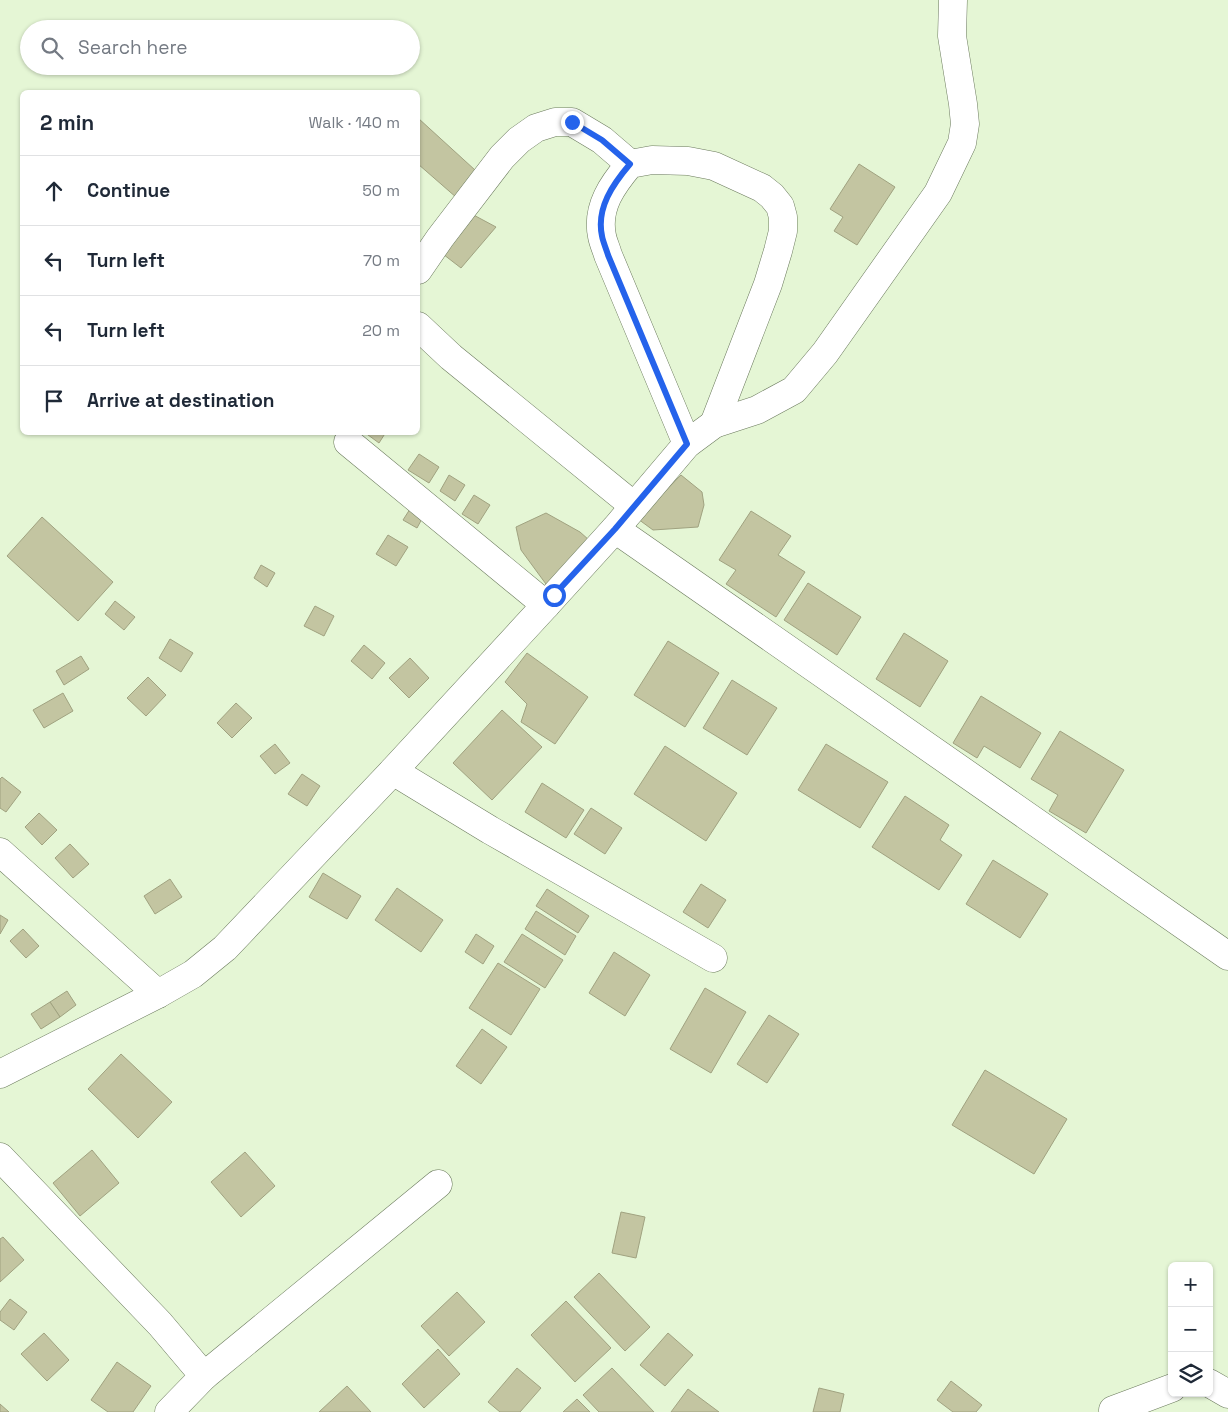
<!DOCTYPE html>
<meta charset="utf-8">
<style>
:root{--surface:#fff;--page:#f2f2f3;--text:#1f2937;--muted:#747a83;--line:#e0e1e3}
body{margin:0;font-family:"Space Grotesk",sans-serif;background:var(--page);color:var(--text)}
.controls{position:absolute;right:15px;bottom:15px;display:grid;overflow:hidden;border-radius:8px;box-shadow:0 1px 4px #0004}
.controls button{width:45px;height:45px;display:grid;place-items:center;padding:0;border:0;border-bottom:1px solid var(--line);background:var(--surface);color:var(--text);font:25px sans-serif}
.stop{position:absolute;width:15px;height:15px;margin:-11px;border:4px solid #2563eb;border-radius:50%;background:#fff}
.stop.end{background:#2563eb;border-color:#fff;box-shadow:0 1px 5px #0008}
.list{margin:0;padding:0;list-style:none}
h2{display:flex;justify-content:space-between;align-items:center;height:65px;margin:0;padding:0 20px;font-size:21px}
h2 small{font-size:16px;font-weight:400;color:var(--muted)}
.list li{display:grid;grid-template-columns:32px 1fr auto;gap:15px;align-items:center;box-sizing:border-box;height:70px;padding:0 20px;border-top:1px solid var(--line)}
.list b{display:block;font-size:19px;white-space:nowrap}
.list em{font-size:16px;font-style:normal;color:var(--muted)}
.icon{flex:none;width:28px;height:28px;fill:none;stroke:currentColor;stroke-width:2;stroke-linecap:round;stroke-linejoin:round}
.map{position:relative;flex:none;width:1228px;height:1412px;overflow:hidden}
.search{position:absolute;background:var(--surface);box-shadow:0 1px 4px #0004;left:20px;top:20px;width:400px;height:55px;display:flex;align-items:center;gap:12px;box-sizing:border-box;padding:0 18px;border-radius:28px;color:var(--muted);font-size:19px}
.panel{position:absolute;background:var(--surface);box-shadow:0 1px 4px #0004;left:20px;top:90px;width:400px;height:345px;border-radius:8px}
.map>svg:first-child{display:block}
.building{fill:#c3c5a1;stroke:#a0a280}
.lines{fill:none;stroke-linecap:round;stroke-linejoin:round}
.minor-casing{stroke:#6b7a5d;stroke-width:29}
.minor{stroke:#fff;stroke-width:28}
.route{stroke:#2563eb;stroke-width:6}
</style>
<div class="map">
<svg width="1228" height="1412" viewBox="0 0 1228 1412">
<rect width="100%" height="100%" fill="#e5f6d5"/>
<!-- building -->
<g class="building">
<path d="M418,118L475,170L457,198L418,164Z"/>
<path d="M859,164L895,187L857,245L834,231L843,217L830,209Z"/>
<path d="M468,212L496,227L461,268L439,251Z"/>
<path d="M364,432H386L379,443Z"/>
<path d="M419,454L439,467L429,483L408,470Z"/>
<path d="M449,475L465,485L455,501L440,491Z"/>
<path d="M681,475L702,492L704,505L698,527L653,530L638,519Z"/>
<path d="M474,495L490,505L478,524L462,514Z"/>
<path d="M410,509L423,517L417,528L403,520Z"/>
<path d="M751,511L791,536L778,555L805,572L776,617L726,584L736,570L719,560Z"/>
<path d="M546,513L580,532L598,548L554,595L521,550L516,527Z"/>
<path d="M42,517L113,582L78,621L7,556Z"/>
<path d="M388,535L408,547L396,566L376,554Z"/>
<path d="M261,565L275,573L267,587L254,578Z"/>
<path d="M808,583L861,617L837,655L784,620Z"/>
<path d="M115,601L135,617L124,630L105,614Z"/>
<path d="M315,606L334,616L324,636L304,626Z"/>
<path d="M904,633L948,661L920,707L876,679Z"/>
<path d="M170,639L193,653L181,672L159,658Z"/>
<path d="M668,641L719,673L685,727L634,695Z"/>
<path d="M364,645L385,663L372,679L351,661Z"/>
<path d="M527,653L588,697L555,744L521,722L527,704L505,682Z"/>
<path d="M81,656L89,669L64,685L56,671Z"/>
<path d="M410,658L429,678L409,698L389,678Z"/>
<path d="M148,677L166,695L146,716L127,698Z"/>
<path d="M732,680L777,708L747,755L703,728Z"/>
<path d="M63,693L73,711L44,728L33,710Z"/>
<path d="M981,696L1041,733L1020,768L984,746L977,758L953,743Z"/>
<path d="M236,703L252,718L232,738L217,723Z"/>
<path d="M502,710L542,747L492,800L453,763Z"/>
<path d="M1060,731L1124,770L1086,833L1049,811L1058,795L1031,779Z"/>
<path d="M275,744L290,763L275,774L260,756Z"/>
<path d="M826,744L888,782L860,828L798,790Z"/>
<path d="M665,746L737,793L706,841L634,794Z"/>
<path d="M302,774L320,786L307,806L288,794Z"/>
<path d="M2,777L21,792L6,812L0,808V779Z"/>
<path d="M542,783L584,810L566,838L525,812Z"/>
<path d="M905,796L949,825L940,840L962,855L939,890L872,847Z"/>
<path d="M591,808L622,828L605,854L574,834Z"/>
<path d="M39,813L57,830L42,845L25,827Z"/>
<path d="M70,844L89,864L73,878L55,858Z"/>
<path d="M993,860L1048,894L1020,938L966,904Z"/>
<path d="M323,873L361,896L347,919L309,897Z"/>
<path d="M170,879L182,897L155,914L144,896Z"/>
<path d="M701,884L726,900L708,928L683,912Z"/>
<path d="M397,888L443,920L421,952L375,920Z"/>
<path d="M547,889L589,916L578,933L536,906Z"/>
<path d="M536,911L576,936L565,955L525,929Z"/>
<path d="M0,915L8,920L0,934Z"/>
<path d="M23,929L39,946L26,958L10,941Z"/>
<path d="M476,934L494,946L483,964L465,952Z"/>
<path d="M522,934L563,960L545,988L504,962Z"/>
<path d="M614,952L650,975L625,1016L589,993Z"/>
<path d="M498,963L540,989L511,1035L469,1008Z"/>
<path d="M705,988L746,1012L711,1073L670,1049Z"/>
<path d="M67,991L76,1005L60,1017L50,1002Z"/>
<path d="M50,1002L60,1017L41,1029L31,1014Z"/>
<path d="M769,1015L799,1034L767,1083L737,1064Z"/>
<path d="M482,1029L507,1047L481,1084L456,1066Z"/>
<path d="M121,1054L172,1102L138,1138L88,1089Z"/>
<path d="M985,1070L1067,1119L1034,1174L952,1125Z"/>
<path d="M92,1150L119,1183L80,1216L53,1183Z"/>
<path d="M245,1152L275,1186L241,1217L211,1182Z"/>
<path d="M621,1212L645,1217L636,1258L612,1253Z"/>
<path d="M3,1237L24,1260L0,1282V1239Z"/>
<path d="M599,1273L650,1327L625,1351L574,1297Z"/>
<path d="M457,1292L485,1322L449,1356L421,1326Z"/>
<path d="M10,1299L27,1312L14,1330L0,1320V1312Z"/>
<path d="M566,1301L611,1348L575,1382L531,1335Z"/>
<path d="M44,1333L69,1360L47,1381L21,1354Z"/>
<path d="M668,1333L693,1355L665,1386L640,1365Z"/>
<path d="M438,1349L460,1374L424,1408L402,1384Z"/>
<path d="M117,1362L151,1386L133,1412H108L91,1400Z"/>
<path d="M517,1368L541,1388L520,1412H500L488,1402Z"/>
<path d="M612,1368L654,1412H599L583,1395Z"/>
<path d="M951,1381L982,1405L976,1412H953L937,1400Z"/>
<path d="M347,1386L371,1412H319Z"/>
<path d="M819,1388L844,1394L840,1412H813Z"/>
<path d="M688,1389L719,1412H671Z"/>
<path d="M577,1399L590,1412H563Z"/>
<path d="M0,1404L9,1412H0Z"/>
</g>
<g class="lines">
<!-- minor casing -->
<g class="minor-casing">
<g id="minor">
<path d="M418,270L440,238L502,157L519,140L536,128L555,122H572L602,140L630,164"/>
<path d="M418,326L451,357L634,506"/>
<path d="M348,442L546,605"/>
<path d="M687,444L608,255C606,248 603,242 602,236C596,207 613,184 630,164L652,160L688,161L714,166L762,188L772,196L780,206L783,217V231L778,251L768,284L714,424"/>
<path d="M615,529L1228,956"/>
<path d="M393,771L490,830L713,958"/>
<path d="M0,852L158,994"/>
<path d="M0,1074L158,994L193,974L225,948L393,771L546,605L615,529L687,444L714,424L757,410L794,390L825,353L938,193L962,143L965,124L963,104L952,36L953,0"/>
<path d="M0,1157L160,1324L204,1376L169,1412"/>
<path d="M204,1376L438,1184"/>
<path d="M1209,1383L1228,1394"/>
<path d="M1113,1410L1172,1388"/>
</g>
</g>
<!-- minor -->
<use href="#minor" class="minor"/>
</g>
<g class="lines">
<!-- route -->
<path class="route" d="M554,595L615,529L687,444L608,255C606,248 603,242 602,236C596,208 613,184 630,164L602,140L572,122"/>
</g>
</svg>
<div class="controls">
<button>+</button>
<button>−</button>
<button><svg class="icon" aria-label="layers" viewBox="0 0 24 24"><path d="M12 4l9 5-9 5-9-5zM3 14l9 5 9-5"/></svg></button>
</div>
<div class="stop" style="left:554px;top:595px"></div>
<div class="stop end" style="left:572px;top:122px"></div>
<div class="search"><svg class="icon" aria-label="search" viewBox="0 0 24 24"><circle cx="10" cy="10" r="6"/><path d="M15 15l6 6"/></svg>Search here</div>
<section class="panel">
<h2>2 min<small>Walk · 140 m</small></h2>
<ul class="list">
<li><svg class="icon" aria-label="ahead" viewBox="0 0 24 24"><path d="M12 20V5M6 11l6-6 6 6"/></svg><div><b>Continue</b></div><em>50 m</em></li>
<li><svg class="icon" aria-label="left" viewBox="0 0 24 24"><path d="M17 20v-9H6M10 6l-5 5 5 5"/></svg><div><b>Turn left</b></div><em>70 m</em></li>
<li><svg class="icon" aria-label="left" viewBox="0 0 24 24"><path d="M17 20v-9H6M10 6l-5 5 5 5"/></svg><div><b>Turn left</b></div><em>20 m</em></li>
<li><svg class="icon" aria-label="arrive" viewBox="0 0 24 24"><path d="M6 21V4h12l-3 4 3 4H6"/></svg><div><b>Arrive at destination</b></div></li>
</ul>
</section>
</div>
